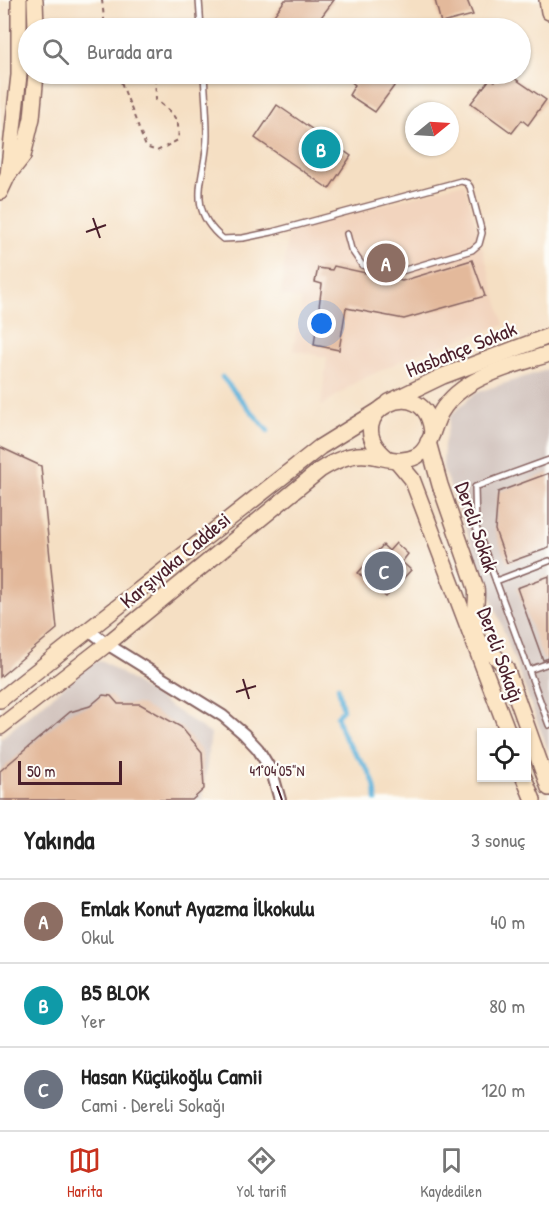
<!DOCTYPE html>
<html lang="tr">
<meta charset="utf-8">
<style>
:root{--surface:#fff;--page:#f6f6f6;--text:#222;--muted:#767676;--line:#e0e0e0;--accent:#c8321e}
body{margin:0;font-family:"Patrick Hand",sans-serif;background:var(--page);color:var(--text)}
.controls{position:absolute;right:18px;bottom:18px;display:grid;overflow:hidden;border-radius:0px;box-shadow:0 2px 4px #0004}
.controls button{width:54px;height:54px;display:grid;place-items:center;padding:0;border:0;border-bottom:2px solid var(--line);background:var(--surface);color:var(--text);font:30px sans-serif}
.compass{position:absolute;left:405px;top:102px;width:54px;height:54px;border-radius:50%;background:var(--surface);box-shadow:0 2px 4px #0004;rotate:72deg}
.scale{position:absolute;left:18px;bottom:15px;width:104px;box-sizing:border-box;padding-left:6px;border:3px solid #4a1f2b;border-top:0;font-size:16px;line-height:21px;white-space:nowrap;color:#4a1f2b;-webkit-text-stroke:4px #fdfcf7;paint-order:stroke}
.you{position:absolute;left:322px;top:324px;width:21px;height:21px;margin:-15px;border:4px solid #fff;border-radius:50%;background:#1a73e8;box-shadow:0 0 0 9px #1a73e833}
.badge{display:grid;place-items:center;width:39px;height:39px;border-radius:50%;background:var(--accent);color:#fff;font-size:20px;font-weight:700}
.pin{position:absolute;translate:-50% -50%;border:3px solid #fff;box-shadow:0 2px 6px #0006}
.list{margin:0;padding:0;list-style:none}
h2{display:flex;justify-content:space-between;align-items:center;height:78px;margin:0;padding:0 24px;font-size:26px}
h2 small{font-size:20px;font-weight:400;color:var(--muted)}
.list li{display:grid;grid-template-columns:39px 1fr auto;gap:18px;align-items:center;box-sizing:border-box;height:84px;padding:0 24px;border-top:2px solid var(--line)}
.list b{display:block;font-size:22px;white-space:nowrap}
.list p{margin:0;font-size:20px;white-space:nowrap;color:var(--muted)}
.list em{font-size:20px;font-style:normal;color:var(--muted)}
.icon{flex:none;width:33px;height:33px;fill:none;stroke:currentColor;stroke-width:2;stroke-linecap:round;stroke-linejoin:round}
.map{position:relative;flex:none;width:549px;height:800px;overflow:hidden}
.search{position:absolute;background:var(--surface);box-shadow:0 2px 4px #0004;left:18px;right:18px;top:18px;height:66px;display:flex;align-items:center;gap:15px;box-sizing:border-box;padding:0 21px;border-radius:33px;color:var(--muted);font-size:22px}
.sheet{height:330px;background:var(--surface)}
nav{display:flex;justify-content:space-around;align-items:center;box-sizing:border-box;height:84px;border-top:2px solid var(--line);background:var(--surface);font-size:16px;color:var(--muted)}
nav a{display:grid;justify-items:center;gap:3px}
nav .on{color:var(--accent)}
.map>svg:first-child{display:block}
.built{fill:#f2d4be}
.industrial{fill:#cfc0ba}
.lines{fill:none;stroke-linecap:round;stroke-linejoin:round}
.stream{stroke:#61b4dc;stroke-width:4.5}
.building{fill:#e3b99b}
.lane-casing{stroke:#866260;stroke-width:8}
.street-casing{stroke:#866260;stroke-width:14}
.secondary-casing{stroke:#866260;stroke-width:18}
.path{stroke:#866260;stroke-width:2;stroke-dasharray:4.5 4.5;stroke-linecap:butt}
.lane{stroke:#fff;stroke-width:5}
.street{stroke:#fff;stroke-width:10}
.secondary{stroke:#fce5c4;stroke-width:15}
.ticks{fill:none;stroke:#4a1f2b;stroke-width:2}
.labels{text-anchor:middle;dominant-baseline:central;stroke-width:4.5;stroke-linejoin:round;paint-order:stroke}
.street-label{font-size:21px;fill:#4a1f2b;stroke:#fdfcf7}
.ticks-label{font-size:15px;text-anchor:middle;fill:#4a1f2b;stroke:#fdfcf7;stroke-width:4.5;stroke-linejoin:round;paint-order:stroke}
</style>
<div class="map">
<svg width="549" height="800" viewBox="0 0 549 800">
<rect width="100%" height="100%" fill="#fdfcf7"/>
<filter id="ink" filterUnits="userSpaceOnUse"><feTurbulence type="fractalNoise" baseFrequency=".0167" numOctaves="2"/><feDisplacementMap in="SourceGraphic" scale="12" xChannelSelector="R" yChannelSelector="G"/><feConvolveMatrix kernelMatrix="1 2 1 2 8 2 1 2 1" color-interpolation-filters="sRGB"/></filter>
<filter id="wash" filterUnits="userSpaceOnUse"><feTurbulence type="fractalNoise" baseFrequency=".008" numOctaves="4" result="noise"/><feDisplacementMap in="SourceGraphic" scale="24" xChannelSelector="R" yChannelSelector="G"/><feGaussianBlur stdDeviation="1.35" result="paint"/><feColorMatrix in="noise" values="0 0 0 0 0 0 0 0 0 0 0 0 0 0 0 0 0 1.4 0 .05"/><feComposite in="paint" operator="in"/></filter>
<g filter="url(#wash)">
<rect width="100%" height="100%" fill="#f5dfc3"/>
<!-- built -->
<path class="built" d="M464,183L504,325L416,354L356,382L321,406L327,357L293,350L302,300L281,296L288,230Z"/>
<!-- industrial -->
<g class="industrial">
<path d="M549,369V753L443,468L444,445L451,415L475,393Z"/>
<path d="M103,661L211,734L202,800H0V739L94,662Z"/>
</g>
<g class="lines">
<!-- stream -->
<g class="stream">
<path d="M222,377L268,431"/>
<path d="M338,686L343,710L337,716C339,722 340,729 343,734C354,759 377,769 376,800"/>
</g>
</g>
<g id="blocks">
<!-- building -->
<g class="building">
<path d="M285,0H334L313,28H278L269,22Z"/>
<path d="M435,0H467L473,15L441,23Z"/>
<path d="M342,74H403L375,112L349,95L355,85Z"/>
<path d="M500,74H508L546,100L528,125L522,120L512,133L471,103L490,79L495,81Z"/>
<path d="M277,105L351,156L329,189L255,138Z"/>
<path d="M472,260L485,296L404,319L346,308L339,350L314,345L322,284L315,282L318,268L332,270L334,266L402,281Z"/>
<path d="M0,447L41,466L57,629L0,677Z"/>
<path d="M549,473V548L507,563L495,530L498,492Z"/>
<path d="M396,543L408,554L402,562L411,570L386,597L358,573L383,545L389,551Z"/>
<path d="M549,576V658L543,660L517,588Z"/>
<path d="M103,695L111,696L118,704H140L181,727L202,752L204,789L192,800H0V771L70,712L90,706Z"/>
</g>
</g>
</g>
<g filter="url(#ink)">
<use href="#blocks" fill-opacity="0" stroke="#866260" stroke-width="1.5"/>
<g class="lines">
<!-- lane casing -->
<g class="lane-casing">
<g id="lane">
<path d="M199,0L201,28"/>
<path d="M204,74C205,94 207,114 207,135C207,176 183,206 223,239L243,238L272,232L461,181L467,183L470,187L482,233L479,244L472,250L395,273L362,265L351,249L347,234"/>
<path d="M549,460L475,487L476,527L549,725"/>
<path d="M496,581L549,561"/>
<path d="M529,670L549,663"/>
</g>
</g>
<!-- street casing -->
<g class="street-casing">
<path id="street" d="M89,630L107,644L223,716L244,734L258,749L272,772L280,800"/>
</g>
<!-- secondary casing -->
<g class="secondary-casing">
<g id="secondary">
<path d="M35,0L36,28"/>
<path d="M547,0L549,12"/>
<path d="M8,175L19,75V0"/>
<path d="M0,192L8,175L23,156L32,118L36,74"/>
<path d="M389,402L443,376L549,336"/>
<path d="M428,442L440,485L476,588C479,604 469,626 479,640C486,651 498,656 506,668L549,788"/>
<path d="M387,458C333,414 428,367 432,434"/>
<path d="M397,461L412,479L508,732"/>
<path d="M0,700L320,447L378,411"/>
<path d="M0,727L107,644L320,470C334,461 350,453 367,455C385,457 400,465 417,456C431,448 433,425 441,412C463,376 512,366 549,354"/>
<path d="M524,778L533,800"/>
</g>
</g>
<!-- path -->
<g class="path">
<path d="M102,0L105,28"/>
<path d="M118,74L146,147L157,151L178,140C181,118 172,113 156,100L155,74"/>
</g>
<!-- lane -->
<use href="#lane" class="lane"/>
<!-- street -->
<use href="#street" class="street"/>
<!-- secondary -->
<use href="#secondary" class="secondary"/>
</g>
</g>
<!-- ticks -->
<path class="ticks" d="M93,218L100,238M86,232L106,225M243,679L249,699M236,692L256,686M277,786L282,800"/>
<g class="labels">
<!-- street labels -->
<g class="street-label">
<text transform="translate(461 349) rotate(-22)">Hasbahçe Sokak</text>
<text transform="translate(477 527) rotate(71)">Dereli Sokak</text>
<text transform="translate(175 560) rotate(-40)">Karşıyaka Caddesi</text>
<text transform="translate(501 655) rotate(70)">Dereli Sokağı</text>
</g>
</g>
<g class="ticks-label">
<text x="277" y="776">41°04'05"N</text>
</g>
</svg>
<div class="controls">
<button><svg class="icon" aria-label="locate" viewBox="0 0 24 24"><circle cx="12" cy="12" r="6"/><path d="M12 2v4M12 18v4M2 12h4M18 12h4"/></svg></button>
</div>
<svg class="compass" viewBox="-18 -18 36 36"><path d="M0-13l5 13h-10z" fill="#e53935"/><path d="M0 13l5-13h-10z" fill="#767676"/></svg>
<div class="scale">50 m</div>
<div class="you"></div>
<div class="pin badge" style="left:386px;top:263px;background:#8d6e63">A</div>
<div class="pin badge" style="left:321px;top:149px;background:#0f9aa8">B</div>
<div class="pin badge" style="left:384px;top:571px;background:#6b7280">C</div>
<div class="search"><svg class="icon" aria-label="search" viewBox="0 0 24 24"><circle cx="10" cy="10" r="6"/><path d="M15 15l6 6"/></svg>Burada ara</div>
</div>
<section class="sheet">
<h2>Yakında<small>3 sonuç</small></h2>
<ul class="list">
<li><span class="badge" style="background:#8d6e63">A</span><div><b>Emlak Konut Ayazma İlkokulu</b><p>Okul</p></div><em>40 m</em></li>
<li><span class="badge" style="background:#0f9aa8">B</span><div><b>B5 BLOK</b><p>Yer</p></div><em>80 m</em></li>
<li><span class="badge" style="background:#6b7280">C</span><div><b>Hasan Küçükoğlu Camii</b><p>Cami · Dereli Sokağı</p></div><em>120 m</em></li>
</ul>
</section>
<nav>
<a class="on"><svg class="icon" aria-label="map" viewBox="0 0 24 24"><path d="M3 6l6-2 6 2 6-2v14l-6 2-6-2-6 2zM9 4v14M15 6v14"/></svg>Harita</a>
<a><svg class="icon" aria-label="directions" viewBox="0 0 24 24"><path d="M12 3l9 9-9 9-9-9zM9 14v-3h6M13 9l2 2-2 2"/></svg>Yol tarifi</a>
<a><svg class="icon" aria-label="saved" viewBox="0 0 24 24"><path d="M7 4h10v16l-5-4-5 4z"/></svg>Kaydedilen</a>
</nav>
